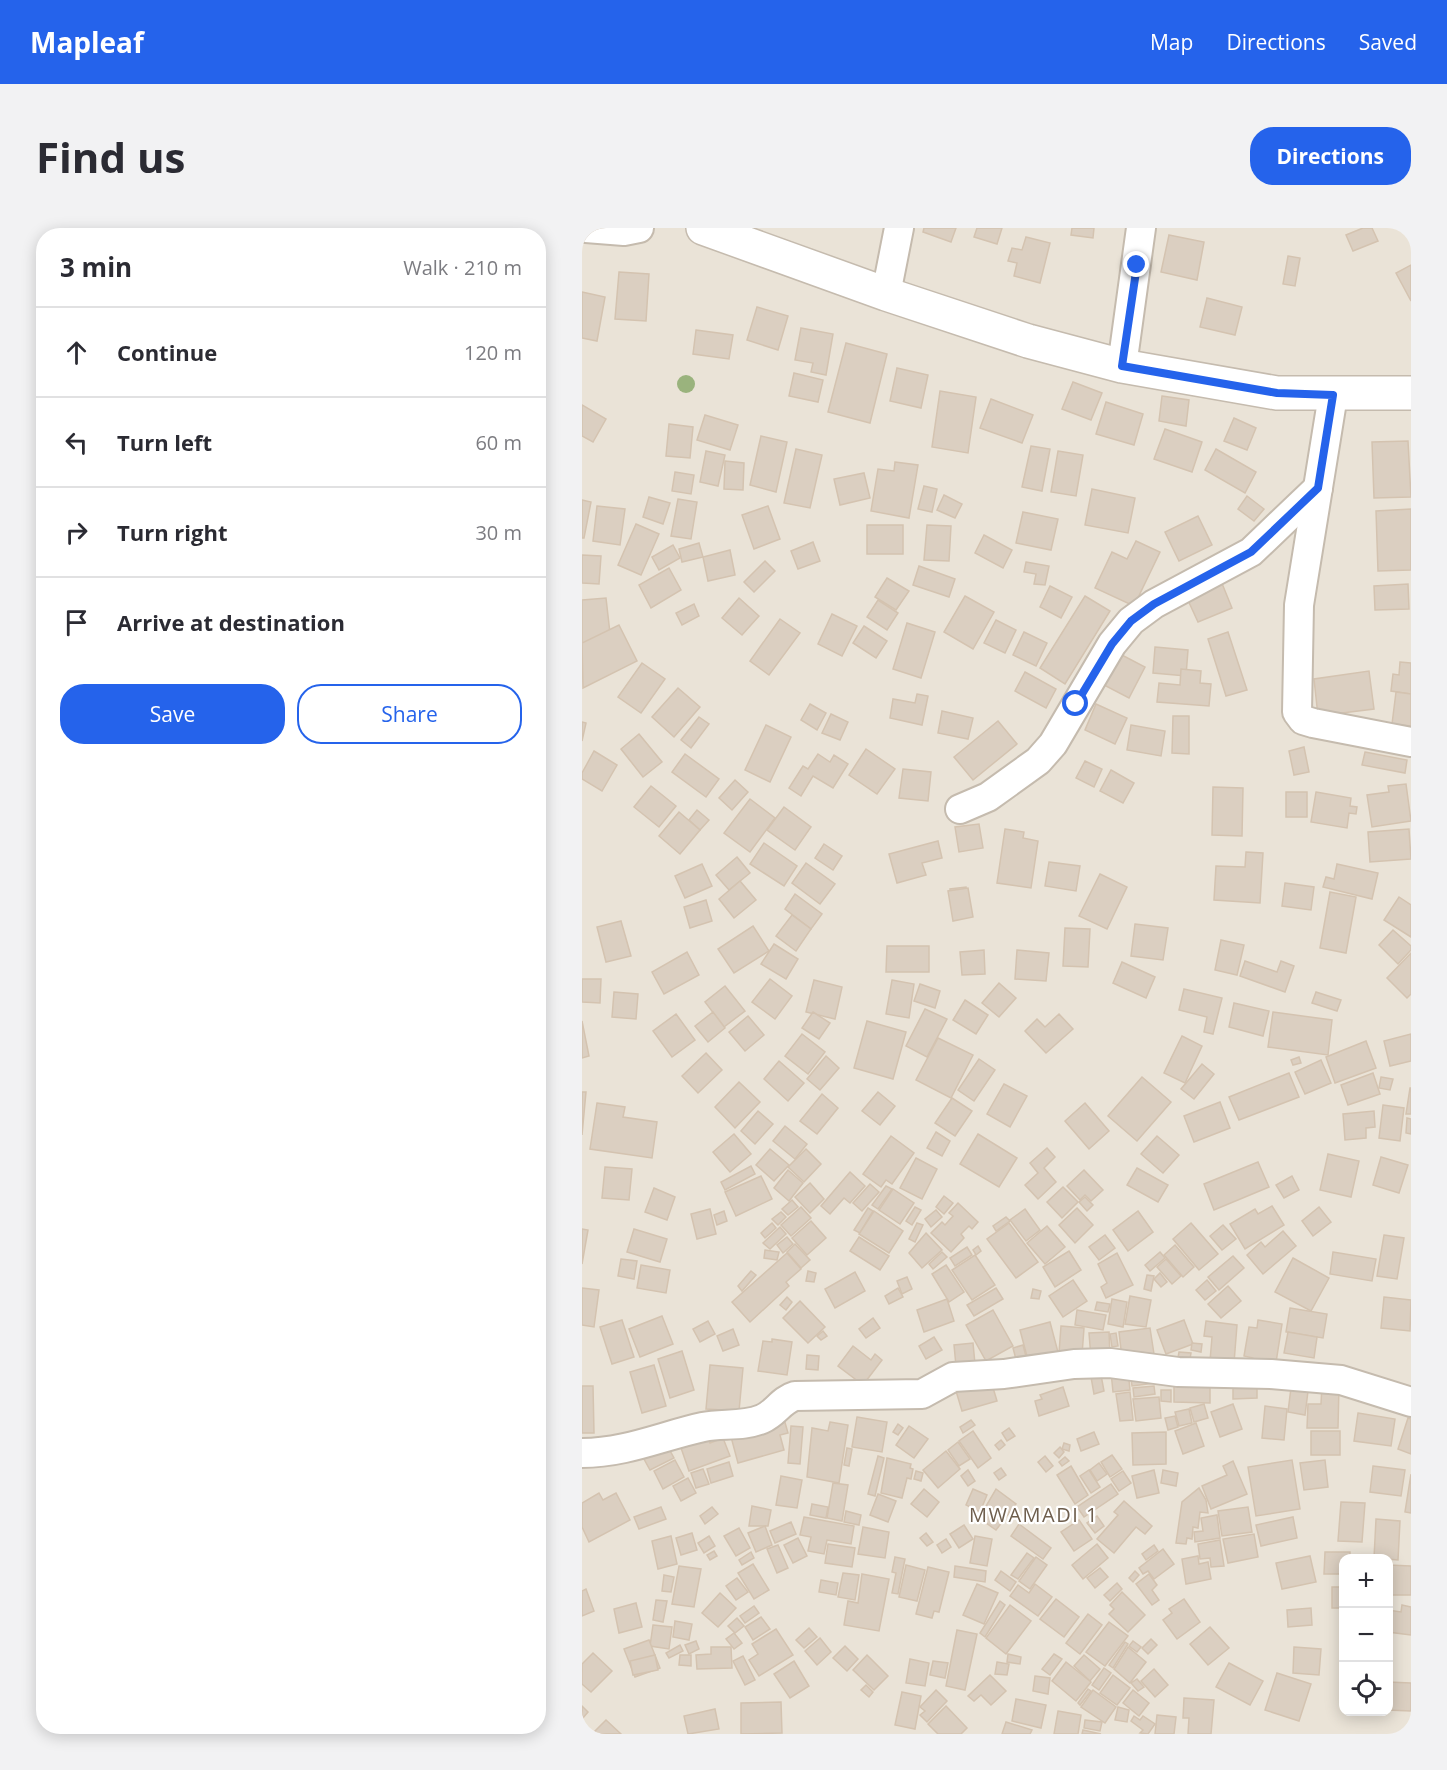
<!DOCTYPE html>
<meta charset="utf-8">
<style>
:root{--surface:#fff;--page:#f2f2f3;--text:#2b2b33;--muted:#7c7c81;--line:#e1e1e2;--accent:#2563eb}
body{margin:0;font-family:"Open Sans",sans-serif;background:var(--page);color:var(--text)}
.controls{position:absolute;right:18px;bottom:18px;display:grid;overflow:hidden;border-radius:12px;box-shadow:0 3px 15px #0003}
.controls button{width:54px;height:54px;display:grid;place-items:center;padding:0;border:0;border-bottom:2px solid var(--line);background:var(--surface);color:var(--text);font:30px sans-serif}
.stop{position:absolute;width:18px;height:18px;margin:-14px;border:4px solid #2563eb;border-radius:50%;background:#fff}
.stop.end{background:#2563eb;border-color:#fff;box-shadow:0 2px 6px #0008}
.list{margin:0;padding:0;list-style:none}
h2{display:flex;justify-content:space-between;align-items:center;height:78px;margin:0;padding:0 24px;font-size:26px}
h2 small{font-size:20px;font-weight:400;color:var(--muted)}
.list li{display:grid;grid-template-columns:39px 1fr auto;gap:18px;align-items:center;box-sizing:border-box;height:90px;padding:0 24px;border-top:2px solid var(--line)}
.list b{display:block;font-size:22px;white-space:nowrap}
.list em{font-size:20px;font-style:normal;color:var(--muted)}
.actions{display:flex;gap:12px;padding:18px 24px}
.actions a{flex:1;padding:14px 0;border:2px solid var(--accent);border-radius:24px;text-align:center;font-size:21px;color:var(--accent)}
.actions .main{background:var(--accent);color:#fff}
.icon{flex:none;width:33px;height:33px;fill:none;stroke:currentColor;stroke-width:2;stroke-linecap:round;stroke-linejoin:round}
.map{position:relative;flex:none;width:829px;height:1506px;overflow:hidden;border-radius:24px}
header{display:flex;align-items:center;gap:36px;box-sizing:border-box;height:84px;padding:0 30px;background:var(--accent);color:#fff}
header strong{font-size:28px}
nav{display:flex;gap:33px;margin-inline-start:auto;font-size:21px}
.intro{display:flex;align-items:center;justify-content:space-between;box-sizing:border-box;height:144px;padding:0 36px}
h1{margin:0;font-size:42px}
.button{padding:15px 27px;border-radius:24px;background:var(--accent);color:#fff;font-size:21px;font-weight:700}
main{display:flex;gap:36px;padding:0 36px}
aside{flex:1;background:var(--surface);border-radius:24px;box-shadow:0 3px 15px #0003}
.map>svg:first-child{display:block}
.residential{fill:#eae3d7;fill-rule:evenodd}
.building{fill:#dbcfc1;stroke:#d4c3b0;stroke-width:1.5}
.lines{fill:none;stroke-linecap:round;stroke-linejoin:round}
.minor-casing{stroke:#c5bbae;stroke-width:32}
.tertiary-casing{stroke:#c5bbae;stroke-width:36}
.minor{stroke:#fff;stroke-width:28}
.tertiary{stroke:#fff;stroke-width:33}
.tree{fill:#9ab37d}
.route{stroke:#2563eb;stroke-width:8}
.labels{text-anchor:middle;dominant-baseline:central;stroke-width:4.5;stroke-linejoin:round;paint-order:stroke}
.quarter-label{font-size:20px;letter-spacing:1.5px;fill:#6e5e4d;stroke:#fff}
</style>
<header>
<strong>Mapleaf</strong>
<nav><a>Map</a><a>Directions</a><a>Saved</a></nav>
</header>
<div class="intro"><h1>Find us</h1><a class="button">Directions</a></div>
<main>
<aside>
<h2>3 min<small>Walk · 210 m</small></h2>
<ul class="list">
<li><svg class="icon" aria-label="ahead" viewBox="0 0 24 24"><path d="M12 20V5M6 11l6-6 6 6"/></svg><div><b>Continue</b></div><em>120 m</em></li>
<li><svg class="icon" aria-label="left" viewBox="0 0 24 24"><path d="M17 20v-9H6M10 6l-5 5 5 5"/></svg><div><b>Turn left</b></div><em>60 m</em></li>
<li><svg class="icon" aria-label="right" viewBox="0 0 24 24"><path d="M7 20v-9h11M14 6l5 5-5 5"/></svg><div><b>Turn right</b></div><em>30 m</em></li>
<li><svg class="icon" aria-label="arrive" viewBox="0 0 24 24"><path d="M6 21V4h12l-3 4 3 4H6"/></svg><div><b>Arrive at destination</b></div></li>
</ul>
<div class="actions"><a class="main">Save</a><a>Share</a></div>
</aside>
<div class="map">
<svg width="829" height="1506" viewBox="0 0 829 1506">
<rect width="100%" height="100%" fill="#f6f1e9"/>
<!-- residential -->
<path class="residential" d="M0,0H829V1506H0ZM762,1330H806V1484H762Z"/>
<!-- building -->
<g class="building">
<path d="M342,0H374L369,14L341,4Z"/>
<path d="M395,0H420L415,16L392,9Z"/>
<path d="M490,0H512L511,10L489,7Z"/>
<path d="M781,0H790L796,13L771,23L764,7Z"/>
<path d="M587,7L622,14L615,52L579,44Z"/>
<path d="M444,9L468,15L458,55L432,48L435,35L426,33L430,20L440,22Z"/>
<path d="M706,28L718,30L713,58L701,56Z"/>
<path d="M829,37V73L814,45Z"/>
<path d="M37,44L67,46L64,93L33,91Z"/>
<path d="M0,64L23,69L15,113L0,110Z"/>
<path d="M625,70L660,79L653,107L618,99Z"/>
<path d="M175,79L206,88L196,122L165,112Z"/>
<path d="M219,100L251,106L244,147L229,144L231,135L213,132Z"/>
<path d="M114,102L151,107L147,131L111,126Z"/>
<path d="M264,115L305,126L288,195L246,184Z"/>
<path d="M315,140L346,147L339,180L308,173Z"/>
<path d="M212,145L241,152L236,174L207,168Z"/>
<path d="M491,154L520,165L509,192L480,181Z"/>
<path d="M358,163L394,169L386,225L350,219Z"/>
<path d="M580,168L607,172L604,198L577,193Z"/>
<path d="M409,171L451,187L440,215L398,200Z"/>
<path d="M524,174L561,186L552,217L514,206Z"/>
<path d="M0,177L24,191L11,214L0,208Z"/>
<path d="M123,187L156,197L148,222L115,212Z"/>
<path d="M652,190L674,200L665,222L642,213Z"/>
<path d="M87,196L111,199L108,230L84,228Z"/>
<path d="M583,201L620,214L610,244L572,231Z"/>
<path d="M179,208L205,214L194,264L168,257Z"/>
<path d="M826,213L829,269L792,270L790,214Z"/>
<path d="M449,218L468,221L460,263L440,259Z"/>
<path d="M214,221L240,227L228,280L202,275Z"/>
<path d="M634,221L674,244L663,265L623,242Z"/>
<path d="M124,223L143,227L136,258L118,254Z"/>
<path d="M476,223L501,227L494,268L469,264Z"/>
<path d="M143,233L162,235L161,262L142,261Z"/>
<path d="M313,234L336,237L327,290L289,283L296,241L312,243Z"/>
<path d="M93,244L112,247L109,266L90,263Z"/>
<path d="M282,245L288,270L258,277L252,251Z"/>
<path d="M342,258L355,261L350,284L336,281Z"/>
<path d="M510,261L553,270L546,305L503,297Z"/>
<path d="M362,267L380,276L373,290L355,282Z"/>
<path d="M665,268L682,281L672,293L656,281Z"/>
<path d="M67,269L88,275L81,296L61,289Z"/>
<path d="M96,271L115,274L109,311L89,308Z"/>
<path d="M0,272L9,274L2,310H0Z"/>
<path d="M15,278L43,281L38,317L11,313Z"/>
<path d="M186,278L198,311L172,321L160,287Z"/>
<path d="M829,281V342L796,343L794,283Z"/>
<path d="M441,284L476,291L469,322L434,315Z"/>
<path d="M616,288L630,317L597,333L583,304Z"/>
<path d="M54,296L77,306L59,347L36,337Z"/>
<rect x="285" y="297" width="36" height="29"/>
<path d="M345,297L369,298L367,333L342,332Z"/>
<path d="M402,307L430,322L421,340L393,325Z"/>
<path d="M554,313L578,324L552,378L513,360L530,324L545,331Z"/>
<path d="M231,314L238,333L216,341L209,323Z"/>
<path d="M117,315L121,329L100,334L97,321Z"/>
<path d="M91,317L98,330L77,342L70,329Z"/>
<path d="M148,322L153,347L126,353L121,329Z"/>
<path d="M0,327L19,328L17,356L0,355Z"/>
<path d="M183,333L193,343L172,364L162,354Z"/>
<path d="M444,334L467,338L463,357L452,356L454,346L442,344Z"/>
<path d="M337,338L373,351L367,369L331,357Z"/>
<path d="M87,340L99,362L69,380L57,357Z"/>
<path d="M305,350L327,363L314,382L293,369Z"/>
<path d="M639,353L650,380L616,394L604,368Z"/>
<path d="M826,356L827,381L793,382L792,358Z"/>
<path d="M468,358L490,369L479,390L458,379Z"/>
<path d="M383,368L412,384L391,421L362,404Z"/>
<path d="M503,368L528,383L483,456L458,440Z"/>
<path d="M24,370L29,414L0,417V372Z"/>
<path d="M157,370L177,388L160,407L140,390Z"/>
<path d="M296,372L316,385L305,402L285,389Z"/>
<path d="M112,376L117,388L100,397L94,385Z"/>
<path d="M250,386L275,398L260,428L236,416Z"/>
<path d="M198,391L218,405L187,447L168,433Z"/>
<path d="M414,392L434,402L423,425L402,415Z"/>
<path d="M325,395L353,404L339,450L311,441Z"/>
<path d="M37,397L55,433L1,460L0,415Z"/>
<path d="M282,398L305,413L294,430L271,415Z"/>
<path d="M442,404L465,415L454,438L431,427Z"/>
<path d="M646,404L665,462L644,468L626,411Z"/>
<path d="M573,419L606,422L604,448L571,445Z"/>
<path d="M536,425L563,439L547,470L520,456Z"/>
<path d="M818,434L829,435V466L809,463L811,446L817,447Z"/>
<path d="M60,435L83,451L59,485L36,469Z"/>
<path d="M599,441L619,443L618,455L629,456L627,478L575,474L577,455L598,457Z"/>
<path d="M787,443L792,481L736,488L732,451Z"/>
<path d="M443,444L474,461L464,480L433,463Z"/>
<path d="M96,460L118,479L92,509L70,489Z"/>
<path d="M814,464L829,466V498L810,496Z"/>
<path d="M335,466L346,468L340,497L308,490L311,471L333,475Z"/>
<path d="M228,476L244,485L235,502L219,492Z"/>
<path d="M514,476L545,490L533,516L503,502Z"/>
<path d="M360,483L391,490L386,511L356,505Z"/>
<path d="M249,486L266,494L258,512L240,505Z"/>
<path d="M591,488H607V526L590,525Z"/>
<path d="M117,489L127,496L109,520L99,512Z"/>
<path d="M416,493L435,516L391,552L372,529Z"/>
<path d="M0,494L4,495L0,513Z"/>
<path d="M184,497L209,509L188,554L163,542Z"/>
<path d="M549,497L583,503L579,528L545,522Z"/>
<path d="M57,506L80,534L61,549L39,521Z"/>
<path d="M722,519L727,544L712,547L707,523Z"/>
<path d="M284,521L313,541L295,566L267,547Z"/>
<path d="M12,523L35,537L20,563L0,551V545Z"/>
<path d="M783,524L825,532L823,545L780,537Z"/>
<path d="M103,526L137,551L124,569L90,544Z"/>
<path d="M236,526L248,534L252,527L266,536L251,560L231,548L219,568L207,560L221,538L226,541Z"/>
<path d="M503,533L520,541L512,559L494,550Z"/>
<path d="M321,541L349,544L346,573L317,570Z"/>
<path d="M529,542L552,555L541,575L518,563Z"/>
<path d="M153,552L166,564L150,582L137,570Z"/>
<path d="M824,556L829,593L790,599L785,567L807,564L806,558Z"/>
<path d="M69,558L94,578L77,599L52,579Z"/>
<path d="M631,559L661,560L660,608L630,607Z"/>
<rect x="704" y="564" width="21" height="25"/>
<path d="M734,564L769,570L768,578L775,579L774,586L767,585L765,600L729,594Z"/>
<path d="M168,571L193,590L168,624L142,605Z"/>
<path d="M202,579L229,599L213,622L185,602Z"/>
<path d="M115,582L127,592L118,602L107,592Z"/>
<path d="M97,584L118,602L98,626L77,608Z"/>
<path d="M397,596L401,620L377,624L373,599Z"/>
<path d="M423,601L442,604L441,610L456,613L449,660L415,655Z"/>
<path d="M827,601L829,631L788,634L786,604Z"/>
<path d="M356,613L360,630L340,635L344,647L315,655L307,626Z"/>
<path d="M182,615L215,638L202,658L168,636Z"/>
<path d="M242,616L260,628L251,642L233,630Z"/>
<path d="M664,624L681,625L678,675L632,672L634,638L663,639Z"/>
<path d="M155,629L168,645L147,662L134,647Z"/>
<path d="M467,634L498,638L494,663L463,658Z"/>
<path d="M224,635L253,656L238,676L210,655Z"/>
<path d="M120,636L130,658L103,670L93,648Z"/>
<path d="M755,636L796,645L790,671L741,659L744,649L752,651Z"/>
<path d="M518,646L545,659L525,701L497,688Z"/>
<path d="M158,653L174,672L152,690L137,671Z"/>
<path d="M703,655L732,659L729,682L700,678Z"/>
<path d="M384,659L386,687L371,689L368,661Z"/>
<path d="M386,660L391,689L371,693L366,663Z"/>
<path d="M748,664L774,669L764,725L738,720Z"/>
<path d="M213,666L240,686L229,701L203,681Z"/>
<path d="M817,669L829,677V709L802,692Z"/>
<path d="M124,672L130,693L108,700L102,679Z"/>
<path d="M210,687L229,701L214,723L194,708Z"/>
<path d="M39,693L49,728L24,734L15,699Z"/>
<path d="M553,696L586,700L581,732L549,728Z"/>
<path d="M171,698L187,723L152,745L136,721Z"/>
<path d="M483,700L508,701L506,739L481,738Z"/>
<path d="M811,702L829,718V722L816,736L797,717Z"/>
<path d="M639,712L662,717L655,747L633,742Z"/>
<path d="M192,716L216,731L204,751L179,736Z"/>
<path d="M305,718H347V744H304Z"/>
<path d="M402,722L403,746L380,747L378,724Z"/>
<path d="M435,722L467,725L464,753L433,751Z"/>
<path d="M105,724L117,747L82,766L70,744Z"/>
<path d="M829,725V766L825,770L805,750Z"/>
<path d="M663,733L695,744L699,733L712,738L703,764L658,748Z"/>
<path d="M540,734L573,749L564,770L531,755Z"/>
<path d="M0,751H19L18,775L0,774Z"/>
<path d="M188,751L210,768L193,791L170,774Z"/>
<path d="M232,752L260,759L253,791L224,784Z"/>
<path d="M310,752L332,756L327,790L304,786Z"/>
<path d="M417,755L434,770L417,789L400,775Z"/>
<path d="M338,756L358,763L353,780L332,773Z"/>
<path d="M143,758L163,783L142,799L123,774Z"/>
<path d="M602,761L640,770L631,806L622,804L625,789L597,782Z"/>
<path d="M32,764L56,766L54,791L30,789Z"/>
<path d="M734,764L759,772L755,783L730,775Z"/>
<path d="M383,772L406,787L394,806L371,792Z"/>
<path d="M652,775L687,783L681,808L647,799Z"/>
<path d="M343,781L365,791L345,829L324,818Z"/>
<path d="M131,784L143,800L126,814L113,798Z"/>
<path d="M231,784L248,795L237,811L220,800Z"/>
<path d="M691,784L750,792L746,827L686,819Z"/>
<path d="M94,786L113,812L90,829L71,803Z"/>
<path d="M477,786L491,801L464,825L443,803L455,791L463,799Z"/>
<path d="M166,788L182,807L163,823L147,804Z"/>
<path d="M0,793L7,828L0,830Z"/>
<path d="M285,793L324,804L311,851L272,840Z"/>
<path d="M220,806L243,824L226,846L203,828Z"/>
<path d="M829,806V833L808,838L802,813Z"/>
<path d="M600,808L620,818L603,855L582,845Z"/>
<path d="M356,810L391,827L369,870L334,852Z"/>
<path d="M784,813L794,840L753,855L744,829Z"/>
<path d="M124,825L140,842L116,865L100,848Z"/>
<path d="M244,828L257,840L238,862L225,851Z"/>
<path d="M717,829L719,835L711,837L709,832Z"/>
<path d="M397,831L413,842L392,873L376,862Z"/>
<path d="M739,832L749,855L723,866L713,844Z"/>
<path d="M197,833L222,855L206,873L182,851Z"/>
<path d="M620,836L632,846L612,871L599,861Z"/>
<path d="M707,845L717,869L657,892L647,869Z"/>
<path d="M791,845L798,866L766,877L759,857Z"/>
<path d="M560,849L589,874L555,913L526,888Z"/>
<path d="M799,849L811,851L808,862L797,860Z"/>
<path d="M157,854L178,874L153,900L133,879Z"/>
<path d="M422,856L445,868L428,899L405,886Z"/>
<path d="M828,860H829V886H824Z"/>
<path d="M0,864H4L0,907Z"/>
<path d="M296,864L313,878L298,897L280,883Z"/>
<path d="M240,866L256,880L235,906L218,893Z"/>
<path d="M370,870L390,883L373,908L353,895Z"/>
<path d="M638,874L648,900L612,914L602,888Z"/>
<path d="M15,875L43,879L41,889L75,894L70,930L8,921Z"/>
<path d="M503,875L527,903L507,921L483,893Z"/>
<path d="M801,877L822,880L818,913L797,910Z"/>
<path d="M176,883L191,896L173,916L159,903Z"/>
<path d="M792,883L793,899L784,900V910L763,912L761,886Z"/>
<path d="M825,890L829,891V906L824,905Z"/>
<path d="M203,898L225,916L213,931L191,913Z"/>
<path d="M354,904L368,913L360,928L345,920Z"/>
<path d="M152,906L169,926L148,944L131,924Z"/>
<path d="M396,906L435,930L417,959L378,936Z"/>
<path d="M309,908L332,925L310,956L304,952L299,959L281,946Z"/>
<path d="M575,908L597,927L581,945L559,926Z"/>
<path d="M465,920L473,929L462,940L474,954L456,971L443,957L456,945L448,935Z"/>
<path d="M188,921L207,937L192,953L174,937Z"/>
<path d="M224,921L239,936L222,954L206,939Z"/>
<path d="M746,926L777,933L769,969L738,962Z"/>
<path d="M799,929L826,937L817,965L791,957Z"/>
<path d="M334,930L355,941L340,971L318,960Z"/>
<path d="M676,934L687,959L632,982L622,956Z"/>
<path d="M169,938L173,946L143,962L139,954Z"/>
<path d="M23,939L50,941L47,972L20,970Z"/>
<path d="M555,940L586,957L576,974L545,957Z"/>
<path d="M206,942L221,955L207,973L192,960Z"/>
<path d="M502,942L521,962L509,973L503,967L498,972L485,958Z"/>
<path d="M268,944L283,958L268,975L262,970L248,986L239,978Z"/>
<path d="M179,948L190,971L154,988L143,964Z"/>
<path d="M710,948L717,962L702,970L694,957Z"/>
<path d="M228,955L242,971L228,985L213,969Z"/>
<path d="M288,956L297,964L280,983L271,975Z"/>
<path d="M304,958L310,961L296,981L290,977Z"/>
<path d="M481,959L496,974L480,990L465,974Z"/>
<path d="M72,960L93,969L85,992L63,984Z"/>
<path d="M311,961L332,975L318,996L297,982Z"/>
<path d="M362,968L371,975L362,986L354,979Z"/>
<path d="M503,969L511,977L505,983L497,974Z"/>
<path d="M210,972L216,979L206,987L200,981Z"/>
<path d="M376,975L396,994L390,1001L387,998L379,1006L382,1010L369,1024L349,1005L360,994L363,997L371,988L367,985Z"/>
<path d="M690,978L702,997L663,1021L648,996L673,981L676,986Z"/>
<path d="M219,979L229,990L209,1008L199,997Z"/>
<path d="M333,979L339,982L330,997L324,993Z"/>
<path d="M737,979L749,994L731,1008L720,993Z"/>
<path d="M286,980L291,983L278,1005L272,1002Z"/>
<path d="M495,980L511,997L493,1015L477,997Z"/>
<path d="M128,981L134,1006L115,1011L109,986Z"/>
<path d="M443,981L458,1002L444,1013L428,992Z"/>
<path d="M354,982L360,989L349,999L343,991Z"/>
<path d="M142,983L145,993L135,997L132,987Z"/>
<path d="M292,983L321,1003L307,1025L277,1006Z"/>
<path d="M556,983L571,1004L546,1023L531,1002Z"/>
<path d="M199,984L204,989L196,997L190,991Z"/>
<path d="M424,989L428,993L414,1003L411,998Z"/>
<path d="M229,993L244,1010L225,1027L210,1010Z"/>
<path d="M190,995L194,1000L183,1010L179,1005Z"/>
<path d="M335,995L341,997L333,1014L327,1011Z"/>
<path d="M427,995L456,1034L434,1050L405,1011Z"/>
<path d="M609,995L636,1026L617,1042L591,1011Z"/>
<path d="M641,997L654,1011L640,1022L628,1008Z"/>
<path d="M465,998L483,1019L463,1036L445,1015Z"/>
<path d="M198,999L204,1006L188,1021L181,1015Z"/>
<path d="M0,1001L6,1002L0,1036Z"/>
<path d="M52,1001L85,1011L78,1034L45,1024Z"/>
<path d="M701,1003L714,1018L681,1046L665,1027L679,1014L683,1019Z"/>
<path d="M344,1005L360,1022L340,1040L327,1025Z"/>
<path d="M523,1007L533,1020L517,1032L507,1019Z"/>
<path d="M802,1007L822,1010L815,1051L795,1048Z"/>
<path d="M205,1009L211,1016L201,1025L195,1017Z"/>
<path d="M277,1009L307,1028L298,1042L268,1023Z"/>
<path d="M213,1016L228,1032L219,1040L205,1024Z"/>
<path d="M593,1017L612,1039L601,1049L582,1027Z"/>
<path d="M396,1018L399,1023L394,1027L391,1022Z"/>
<path d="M385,1019L390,1027L373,1038L368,1030Z"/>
<path d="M183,1022L197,1024L195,1032L182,1030Z"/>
<path d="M487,1023L499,1042L473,1059L461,1039Z"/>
<path d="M360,1024L365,1029L351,1041L347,1036Z"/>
<path d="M578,1024L583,1030L568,1043L563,1037Z"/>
<path d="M751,1024L794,1031L790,1053L748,1046Z"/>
<path d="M205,1025L219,1041L204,1054L207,1058L168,1094L150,1074Z"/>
<path d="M535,1025L551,1057L524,1070L519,1059L525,1055L516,1036Z"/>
<path d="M393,1027L413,1057L390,1072L370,1042Z"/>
<path d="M651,1028L662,1040L637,1062L626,1049Z"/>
<path d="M711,1030L747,1050L729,1083L693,1064Z"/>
<path d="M39,1031L55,1033L52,1051L36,1048Z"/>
<path d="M584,1031L599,1048L590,1056L575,1039Z"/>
<path d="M59,1037L88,1042L84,1065L55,1060Z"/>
<path d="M364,1037L382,1064L367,1074L350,1046Z"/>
<path d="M169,1043L174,1047L160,1063L156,1058Z"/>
<path d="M226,1043L234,1045L232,1054L224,1053Z"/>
<path d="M273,1044L283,1063L253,1080L243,1061Z"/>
<path d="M578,1045L585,1054L579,1059L572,1051Z"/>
<path d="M565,1047L572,1048L569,1063L562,1061Z"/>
<path d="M325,1049L330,1061L320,1066L315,1053Z"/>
<path d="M491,1052L505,1073L481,1089L467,1068Z"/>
<path d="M625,1052L634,1063L623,1072L614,1062Z"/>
<path d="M646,1058L659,1073L639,1090L626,1076Z"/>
<path d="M0,1060L17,1062L12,1099L0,1097Z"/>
<path d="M316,1060L321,1069L307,1076L303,1068Z"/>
<path d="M414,1060L421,1071L392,1088L385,1077Z"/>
<path d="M451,1061L459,1063L457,1071L449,1070Z"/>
<path d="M548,1068L569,1072L564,1099L543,1096Z"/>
<path d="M205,1069L210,1074L204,1082L198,1077Z"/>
<path d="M802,1069L829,1072L828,1103L799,1100Z"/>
<path d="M365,1071L372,1093L342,1104L335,1082Z"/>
<path d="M530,1071L545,1074L541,1099L526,1096Z"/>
<path d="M218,1073L243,1099L226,1115L201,1090Z"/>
<path d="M515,1074L528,1076L526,1084L513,1082Z"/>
<path d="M708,1080L745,1086L741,1110L704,1104Z"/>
<path d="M411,1082L431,1118L404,1133L384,1097Z"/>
<path d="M495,1082L524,1087L521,1102L493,1097Z"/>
<path d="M80,1088L91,1116L58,1129L47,1101Z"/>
<path d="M291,1090L298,1100L284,1110L277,1101Z"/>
<path d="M40,1092L52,1129L30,1136L18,1099Z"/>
<path d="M602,1092L611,1116L584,1126L575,1102Z"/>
<path d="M676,1092L700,1096L693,1141L670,1137L671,1130L662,1128L667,1099L675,1100Z"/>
<path d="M126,1093L133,1106L118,1114L111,1101Z"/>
<path d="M624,1093L655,1097L652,1135L628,1133L630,1109L622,1108Z"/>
<path d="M468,1094L477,1128L447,1136L438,1102Z"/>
<path d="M479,1098L502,1100L500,1127L477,1125Z"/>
<path d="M568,1100L572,1126L540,1130L537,1104Z"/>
<path d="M151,1101L157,1117L141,1123L135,1108Z"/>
<path d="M241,1103L245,1108L239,1112L235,1108Z"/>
<path d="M527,1104L528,1128L509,1130L507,1105Z"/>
<path d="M706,1104L735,1109L732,1130L702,1125Z"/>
<path d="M534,1105L536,1118L530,1119L528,1106Z"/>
<path d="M352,1109L360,1122L344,1131L337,1118Z"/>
<path d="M190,1111L210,1114L205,1147L176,1143L181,1113L190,1114Z"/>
<path d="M391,1115L393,1136L374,1138L372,1117Z"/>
<path d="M610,1115L620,1116L619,1124L609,1122Z"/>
<path d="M441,1117L446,1136L436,1139L431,1120Z"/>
<path d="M271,1118L289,1132L293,1126L300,1132L281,1157L256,1138Z"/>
<path d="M100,1123L112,1162L88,1170L76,1131Z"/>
<path d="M597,1124L609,1125L607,1137L595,1135Z"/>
<path d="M225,1127L237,1128L236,1142L224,1141Z"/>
<path d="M72,1137L84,1178L60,1185L48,1144Z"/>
<path d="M128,1137L161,1140L157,1183L124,1181Z"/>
<path d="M571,1140L573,1155L550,1158L548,1143Z"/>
<path d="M546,1142L548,1162L531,1164L529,1144Z"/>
<path d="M519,1147L522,1163L512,1166L509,1149Z"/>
<path d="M675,1149V1170L651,1171V1150Z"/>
<path d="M592,1151L628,1152V1175L592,1174Z"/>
<path d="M409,1153L415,1173L380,1183L374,1163Z"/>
<path d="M740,1157L757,1158L756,1200H725L726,1176H739Z"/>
<path d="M0,1158H11L12,1205H0Z"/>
<path d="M572,1158L573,1166L552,1169L551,1160Z"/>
<path d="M481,1159L487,1178L457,1188L453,1173L460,1171L458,1167Z"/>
<path d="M709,1160L726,1163L723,1187L706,1184Z"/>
<path d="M579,1162H589V1174L579,1173Z"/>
<path d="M548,1164L551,1192L538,1193L534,1166Z"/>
<path d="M577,1169L579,1190L554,1193L551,1171Z"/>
<path d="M622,1176L626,1190L612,1194L608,1180Z"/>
<path d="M651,1176L660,1201L638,1209L629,1184Z"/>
<path d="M683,1178L705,1181L702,1212L680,1210Z"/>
<path d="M607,1181L610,1195L597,1198L593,1184Z"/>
<path d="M776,1185L813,1191L809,1218L772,1213Z"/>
<path d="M593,1188L596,1199L586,1202L583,1190Z"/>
<path d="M275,1189L305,1194L300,1224L270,1219Z"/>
<path d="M826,1190L829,1191V1226L816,1221Z"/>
<path d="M202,1191L206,1205L198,1207L202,1222L156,1235L148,1205Z"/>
<path d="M389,1192L393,1197L381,1205L378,1199Z"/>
<path d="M248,1194L266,1197L257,1255L225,1249L230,1200L246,1203Z"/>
<path d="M614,1195L622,1218L601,1226L593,1203Z"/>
<path d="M316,1196L321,1200L316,1207L311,1204Z"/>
<path d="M209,1198L221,1199L218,1236L206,1235Z"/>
<path d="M327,1198L346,1211L332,1230L314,1217Z"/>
<path d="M427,1200L433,1208L425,1213L420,1205Z"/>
<path d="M391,1203L409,1230L396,1240L377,1213Z"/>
<rect x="729" y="1203" width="29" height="24"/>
<path d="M512,1204L517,1216L499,1223L495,1211Z"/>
<path d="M584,1204V1236L551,1237L550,1205Z"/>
<path d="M125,1208L128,1215L141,1210L148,1228L107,1243L98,1217Z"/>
<path d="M419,1212L423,1217L417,1222L413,1217Z"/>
<path d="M376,1214L388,1231L377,1238L366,1222Z"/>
<path d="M482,1215L488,1217L487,1223L480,1221Z"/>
<path d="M86,1219L92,1230L68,1242L62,1231Z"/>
<path d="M478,1219L482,1224L477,1230L472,1225Z"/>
<path d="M265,1220L270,1221L267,1238L262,1237Z"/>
<path d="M364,1223L378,1241L356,1260L341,1242Z"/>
<path d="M530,1227L540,1241L528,1249L519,1234Z"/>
<path d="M296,1228L302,1230L293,1268L286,1266Z"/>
<path d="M463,1228L471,1238L464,1244L456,1234Z"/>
<path d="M483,1229L487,1233L480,1238L477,1234Z"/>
<path d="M305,1230L329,1236L328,1240L331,1241L329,1251L325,1250L320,1270L299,1265Z"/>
<path d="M93,1232L102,1249L81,1261L72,1243Z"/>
<path d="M710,1232L718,1281L674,1288L666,1239Z"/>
<path d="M743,1232L746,1259L722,1262L718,1235Z"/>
<path d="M651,1233L665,1266L629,1281L620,1258L645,1247L641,1238Z"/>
<path d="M147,1234L151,1248L129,1255L125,1241Z"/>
<path d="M517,1235L525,1246L515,1253L508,1242Z"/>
<path d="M489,1238L506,1267L493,1276L475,1247Z"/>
<path d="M791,1238L823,1242L819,1268L788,1264Z"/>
<path d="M419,1240L424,1247L417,1252L412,1245Z"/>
<path d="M121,1241L127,1256L114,1260L109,1245Z"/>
<path d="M386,1242L393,1253L386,1258L379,1248Z"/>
<path d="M507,1242L518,1259L509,1265L498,1248Z"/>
<path d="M572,1242L577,1265L555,1270L550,1248Z"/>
<path d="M581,1242L596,1245L594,1258L579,1255Z"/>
<path d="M334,1243L341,1245L339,1253L332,1251Z"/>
<path d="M541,1243L549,1255L537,1263L529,1251Z"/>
<path d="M829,1246V1285L823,1284Z"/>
<path d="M199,1248L220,1252L215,1280L194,1277Z"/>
<path d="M106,1250L114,1265L99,1273L91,1258Z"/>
<path d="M251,1255L266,1257L260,1293L245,1290Z"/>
<path d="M529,1256L536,1266L502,1289L495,1279Z"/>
<path d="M617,1260L624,1272L626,1285L618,1284L616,1300L611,1299L610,1311L605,1310L604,1316L594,1315L600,1274Z"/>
<path d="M342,1261L357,1274L345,1289L329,1276Z"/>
<path d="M391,1261L405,1267L398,1284L384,1277Z"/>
<path d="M414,1261L434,1276L414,1302L397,1290Z"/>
<path d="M17,1265L21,1272L34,1265L48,1292L7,1314L0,1299V1275Z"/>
<path d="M296,1266L314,1273L306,1294L288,1287Z"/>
<path d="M542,1273L570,1298L563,1306L554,1299L532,1325L515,1311L536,1287L532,1284Z"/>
<path d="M759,1274L783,1275L780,1314L756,1313Z"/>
<path d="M230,1276L246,1279L244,1290L228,1287Z"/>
<path d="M170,1278L189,1282L186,1298H167Z"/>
<path d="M79,1279L84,1291L57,1301L52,1289Z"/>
<path d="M130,1279L136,1286L123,1296L118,1288Z"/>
<path d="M666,1279L670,1304L640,1308L636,1283Z"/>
<path d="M264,1283L279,1287L277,1297L262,1294Z"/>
<path d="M635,1287L638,1310L613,1314L612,1304L621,1303L619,1290Z"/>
<path d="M515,1288L522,1298L513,1305L505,1295Z"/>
<path d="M222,1289L272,1298L269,1316L245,1312L242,1326L226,1323L229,1309L218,1307Z"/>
<path d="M711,1289L715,1310L679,1318L674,1297Z"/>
<path d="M794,1291L818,1293L816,1332L792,1330Z"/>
<path d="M497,1292L510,1311L492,1323L479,1304Z"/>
<path d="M209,1294L214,1306L193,1315L188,1303Z"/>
<path d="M437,1296L469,1320L461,1331L429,1308Z"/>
<path d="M382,1297L391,1311L377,1320L368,1306Z"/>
<path d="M183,1298L190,1317L174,1324L166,1305Z"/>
<path d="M281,1299L307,1304L303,1330L276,1326Z"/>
<path d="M157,1300L168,1320L154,1328L142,1308Z"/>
<path d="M110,1305L115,1322L99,1327L94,1310Z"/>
<path d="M344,1305L351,1314L345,1318L338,1310Z"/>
<path d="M672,1306L676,1329L646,1335L641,1311Z"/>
<path d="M89,1308L95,1336L76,1341L70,1313Z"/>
<path d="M127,1308L133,1318L122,1325L116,1315Z"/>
<path d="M393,1308L410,1311L405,1338L388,1335Z"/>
<path d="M216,1310L225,1328L211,1335L202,1317Z"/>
<path d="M364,1311L369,1319L360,1325L355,1317Z"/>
<path d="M638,1312L642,1338L629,1339L628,1330L618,1331L616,1316Z"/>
<path d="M246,1316L273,1320L270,1339L243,1335Z"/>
<path d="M515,1316L526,1330L501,1351L490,1337Z"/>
<path d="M196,1317L206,1340L195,1345L185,1321Z"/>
<path d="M572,1317L576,1323L564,1332L560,1326Z"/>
<path d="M581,1321L592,1336L572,1351L566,1343L561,1346L557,1340Z"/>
<path d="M132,1323L135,1328L128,1332L125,1327Z"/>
<path d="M169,1324L172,1330L160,1337L157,1332Z"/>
<path d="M743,1324H768V1330H762V1346H742Z"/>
<path d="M445,1325L452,1330L436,1351L429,1347Z"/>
<path d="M616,1328L617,1336L626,1334L629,1351L604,1356L600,1331Z"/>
<path d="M728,1328L734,1354L700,1361L694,1335Z"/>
<path d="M313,1329L323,1331L316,1366L310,1365L314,1345L310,1344Z"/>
<path d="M454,1329L465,1337L448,1361L437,1353Z"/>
<path d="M171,1336L187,1362L172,1371L156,1345Z"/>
<path d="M324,1337L343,1342L335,1373L317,1369Z"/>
<path d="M806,1337L829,1338V1367H806Z"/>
<path d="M97,1338L119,1341L112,1379L90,1376Z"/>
<path d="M373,1338L404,1343L403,1354L372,1349Z"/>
<path d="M346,1339L367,1344L357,1384L352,1383L350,1390L334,1386Z"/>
<path d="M518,1340L526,1349L513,1360L505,1350Z"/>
<path d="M419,1343L434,1354L428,1363L413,1352Z"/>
<path d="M553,1343L557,1347L551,1354L547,1350Z"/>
<path d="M261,1345L277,1347L273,1372L256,1369Z"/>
<path d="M280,1346L307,1351L297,1403L262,1397L266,1373L276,1375Z"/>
<path d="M567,1346L575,1357L570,1362L577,1372L570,1377L554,1356Z"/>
<path d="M82,1347L92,1349L89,1364L80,1363Z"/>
<path d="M155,1350L166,1364L154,1372L144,1358Z"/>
<path d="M239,1352L256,1355L254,1367L237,1364Z"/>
<path d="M760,1354L762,1380H750V1359H760Z"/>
<path d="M535,1355L540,1361L528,1373L522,1367Z"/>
<path d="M395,1356L416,1365L402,1396L381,1387Z"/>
<path d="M453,1356L470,1369L456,1388L428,1368L436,1357L447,1365Z"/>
<path d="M4,1361L12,1383L0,1388V1363Z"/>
<path d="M540,1364L563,1387L546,1404L527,1386L532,1381L528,1377Z"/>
<path d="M138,1365L154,1380L136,1399L120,1385Z"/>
<path d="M474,1371L497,1389L482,1409L458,1391Z"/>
<path d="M602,1371L618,1394L595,1411L581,1392L590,1385L587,1381Z"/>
<path d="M74,1372L85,1373L81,1394L71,1392Z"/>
<path d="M418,1373L423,1377L403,1409L398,1405Z"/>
<path d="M54,1375L60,1399L37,1405L32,1381Z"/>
<path d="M428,1377L449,1393L424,1426L404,1410Z"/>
<path d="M820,1377L829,1379V1407L806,1404V1382L819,1384Z"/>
<path d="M172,1378L177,1385L163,1395L158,1388Z"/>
<path d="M729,1380L730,1397L706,1399L705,1382Z"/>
<path d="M506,1386L520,1397L498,1426L484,1415Z"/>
<path d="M179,1389L188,1401L171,1412L163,1399Z"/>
<path d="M155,1390L162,1398L153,1405L146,1398Z"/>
<path d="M93,1393L110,1396L107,1412L91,1409Z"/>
<path d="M527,1394L546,1408L523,1438L504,1424Z"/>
<path d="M71,1397L90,1399L87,1421L68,1418Z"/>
<path d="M628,1399L647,1420L626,1437L608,1416Z"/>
<path d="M227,1400L235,1409L222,1420L214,1412Z"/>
<path d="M194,1401L211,1427L177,1448L167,1432L176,1426L170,1416Z"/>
<path d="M375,1402L395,1406L383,1462L364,1458Z"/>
<path d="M152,1405L160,1415L152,1421L144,1411Z"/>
<path d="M238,1410L249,1424L235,1437L223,1423Z"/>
<path d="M569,1411L575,1417L566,1426L560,1420Z"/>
<path d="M67,1412L78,1440L53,1449L42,1421Z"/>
<path d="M114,1413L117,1421L107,1426L103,1417Z"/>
<path d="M551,1413L559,1419L555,1424L547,1418Z"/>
<path d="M543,1414L546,1416L531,1440L527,1437Z"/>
<path d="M98,1417L101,1423L87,1430L84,1425Z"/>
<path d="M263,1418L276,1431L265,1443L251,1430Z"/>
<path d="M129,1419H149L150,1440L115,1441L114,1427L129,1426Z"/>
<path d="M546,1419L564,1434L548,1455L532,1441Z"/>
<path d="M712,1419L739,1421L737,1447L711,1445Z"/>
<path d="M11,1425L30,1443L9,1464L0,1456V1436Z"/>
<path d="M426,1426L439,1429L438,1436L425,1434Z"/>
<path d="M472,1426L480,1431L468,1447L460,1441Z"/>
<path d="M73,1427L76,1442L51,1447L48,1433Z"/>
<path d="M98,1427H109V1438L97,1437Z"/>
<path d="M285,1427L306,1448L292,1462L271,1442Z"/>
<path d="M502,1427L518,1441L508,1453L492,1438Z"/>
<path d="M161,1428L173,1452L163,1457L151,1433Z"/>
<path d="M328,1431L347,1435L343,1458L324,1455Z"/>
<path d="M212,1433L227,1458L208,1470L192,1446Z"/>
<path d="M351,1433L366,1435L363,1450L348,1447Z"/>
<path d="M415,1434L427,1436L425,1447L413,1446Z"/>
<path d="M484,1434L509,1454L494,1473L470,1453Z"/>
<path d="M647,1435L681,1453L668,1477L634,1459Z"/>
<path d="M522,1440L529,1445L517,1462L510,1457Z"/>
<path d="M572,1441L586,1457L573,1469L559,1453Z"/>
<path d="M695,1445L729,1456L717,1493L683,1482Z"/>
<path d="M408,1447L424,1463L409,1477L399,1467L392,1473L386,1468Z"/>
<path d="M531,1447L548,1460L535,1477L518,1465Z"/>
<path d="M453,1448L468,1450L466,1466L451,1463Z"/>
<path d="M555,1451L562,1459L556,1463L549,1455Z"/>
<path d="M806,1454L829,1455V1483L806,1482Z"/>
<path d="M284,1457L291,1464L287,1469L279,1462Z"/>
<path d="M506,1461L509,1463L498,1477L496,1475Z"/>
<path d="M354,1462L365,1473L345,1494L338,1487L343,1483L338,1479Z"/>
<path d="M511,1462L534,1479L523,1495L499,1479Z"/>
<path d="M551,1462L567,1475L557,1488L541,1475Z"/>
<path d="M320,1464L339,1468L333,1501L313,1497Z"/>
<path d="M602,1470L632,1472L629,1506H606L607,1490H601Z"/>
<path d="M434,1471L464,1477L459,1500L430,1493Z"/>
<path d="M199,1474L200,1505L159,1506V1475Z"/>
<path d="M0,1478L6,1484L0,1491Z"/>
<path d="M364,1478L385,1500L379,1506H356L346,1496Z"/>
<path d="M536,1479L547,1482L545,1494L533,1492Z"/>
<path d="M133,1481L137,1501L106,1506L102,1488Z"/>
<path d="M476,1483L499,1487L496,1506H472Z"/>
<path d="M575,1487L594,1489L592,1506H573Z"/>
<path d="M552,1488L558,1492L561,1488L573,1496L566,1506L558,1505L561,1502L549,1493Z"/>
<path d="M24,1492L39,1506H10Z"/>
<path d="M503,1492L520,1494L518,1503L502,1500Z"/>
<path d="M829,1493V1506H820Z"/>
<path d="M424,1494L450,1502L448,1506H420Z"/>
<path d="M501,1502L519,1506H500Z"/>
</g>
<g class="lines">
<!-- minor casing -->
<g class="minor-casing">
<g id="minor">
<path d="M4,0L42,3L57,0"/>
<path d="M304,66L317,0"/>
<path d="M540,138L559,0"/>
<path d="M751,167L717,377L715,484L721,492L731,495L829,514"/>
<path d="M378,581L406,569L456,533L471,516L530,416L549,393L572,376L669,324L736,260"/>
<path d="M0,1225C43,1225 80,1208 121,1199C140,1195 161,1199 180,1191C194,1185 199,1172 213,1168L340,1166L371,1149L422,1146L492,1136L528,1135L596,1144L689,1146L759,1152L829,1174"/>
</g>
</g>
<!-- tertiary casing -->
<g class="tertiary-casing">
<path id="tertiary" d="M121,0L304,66L446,113L540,138L695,165H829"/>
</g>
<!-- minor -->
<use href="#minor" class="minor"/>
<!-- tertiary -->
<use href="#tertiary" class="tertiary"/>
</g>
<!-- trees -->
<circle class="tree" cx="104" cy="156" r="9"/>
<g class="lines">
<!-- route -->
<path class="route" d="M494,476L530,416L549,393L572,376L669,324L736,260L751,167L695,165L540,138L555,37"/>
</g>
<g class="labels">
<!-- quarter labels -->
<g class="quarter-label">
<text x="452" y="1286">MWAMADI 1</text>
</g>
</g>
</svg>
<div class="controls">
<button>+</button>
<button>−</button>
<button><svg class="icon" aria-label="locate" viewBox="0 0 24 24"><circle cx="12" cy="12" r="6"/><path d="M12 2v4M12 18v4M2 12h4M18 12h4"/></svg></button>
</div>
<div class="stop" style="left:494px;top:476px"></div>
<div class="stop end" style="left:555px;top:37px"></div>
</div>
</main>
